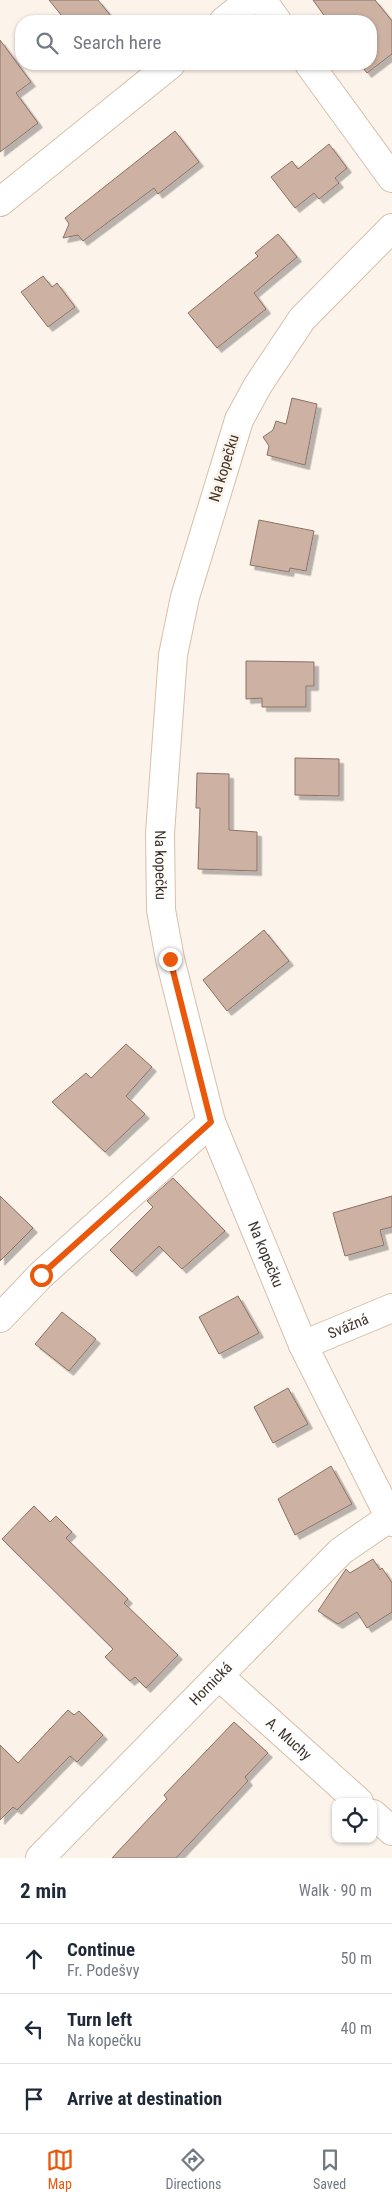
<!DOCTYPE html>
<meta charset="utf-8">
<style>
:root{--surface:#fff;--page:#f2f2f3;--text:#1f2937;--muted:#747a83;--line:#e0e1e3;--accent:#ea580c}
body{margin:0;font-family:"Roboto Condensed",sans-serif;background:var(--page);color:var(--text)}
.controls{position:absolute;right:15px;bottom:15px;display:grid;overflow:hidden;border-radius:10px;box-shadow:0 1px 4px #0004}
.controls button{width:45px;height:45px;display:grid;place-items:center;padding:0;border:0;border-bottom:1px solid var(--line);background:var(--surface);color:var(--text);font:25px sans-serif}
.stop{position:absolute;width:15px;height:15px;margin:-11px;border:4px solid #ea580c;border-radius:50%;background:#fff}
.stop.end{background:#ea580c;border-color:#fff;box-shadow:0 1px 5px #0008}
.list{margin:0;padding:0;list-style:none}
h2{display:flex;justify-content:space-between;align-items:center;height:65px;margin:0;padding:0 20px;font-size:21px}
h2 small{font-size:16px;font-weight:400;color:var(--muted)}
.list li{display:grid;grid-template-columns:32px 1fr auto;gap:15px;align-items:center;box-sizing:border-box;height:70px;padding:0 20px;border-top:1px solid var(--line)}
.list b{display:block;font-size:19px;white-space:nowrap}
.list p{margin:0;font-size:16px;white-space:nowrap;color:var(--muted)}
.list em{font-size:16px;font-style:normal;color:var(--muted)}
.icon{flex:none;width:28px;height:28px;fill:none;stroke:currentColor;stroke-width:2;stroke-linecap:round;stroke-linejoin:round}
.map{position:relative;flex:none;width:392px;height:1858px;overflow:hidden}
.search{position:absolute;background:var(--surface);box-shadow:0 1px 4px #0004;left:15px;right:15px;top:15px;height:55px;display:flex;align-items:center;gap:12px;box-sizing:border-box;padding:0 18px;border-radius:20px;color:var(--muted);font-size:19px}
.sheet{height:275px;background:var(--surface)}
nav{display:flex;justify-content:space-around;align-items:center;box-sizing:border-box;height:70px;border-top:1px solid var(--line);background:var(--surface);font-size:14px;color:var(--muted)}
nav a{display:grid;justify-items:center;gap:2px}
nav .on{color:var(--accent)}
.map>svg:first-child{display:block}
.building{fill:#cdb1a2;stroke:#8b7264;filter:url(#shadow)}
.lines{fill:none;stroke-linecap:round;stroke-linejoin:round}
.minor-casing{stroke:#d6c0ab;stroke-width:30}
.minor{stroke:#fff;stroke-width:28}
.route{stroke:#ea580c;stroke-width:6}
.labels{text-anchor:middle;dominant-baseline:central;stroke-width:5;stroke-linejoin:round;paint-order:stroke}
.street-label{font-size:15px;fill:#3c332b;stroke:#fcf3ea}
</style>
<div class="map">
<svg width="392" height="1858" viewBox="0 0 392 1858">
<defs>
<filter id="shadow"><feDropShadow dx="4.5" dy="4.5" stdDeviation="0" flood-color="#0004"/></filter>
</defs>
<rect width="100%" height="100%" fill="#fcf3ea"/>
<!-- building -->
<g class="building">
<path d="M49,0H98L115,21H66Z"/>
<path d="M313,0H375L392,21V54L367,73L360,64H371V21H328Z"/>
<path d="M0,40L31,82L16,93L38,123L0,152Z"/>
<path d="M175,131L199,162L158,194L154,188L83,241L78,235L63,238L69,224L65,218Z"/>
<path d="M329,144L347,168L335,178L339,183L319,199L314,193L295,208L271,177L292,161L298,169Z"/>
<path d="M278,234L297,257L254,293L266,309L217,348L188,313L258,256L255,253Z"/>
<path d="M43,276L52,287L57,283L75,307L48,327L21,292Z"/>
<path d="M292,398L317,404L305,465L267,455L269,446L263,437L273,430L276,421L286,424Z"/>
<path d="M259,520L314,531L306,571L290,568L289,572L250,565Z"/>
<path d="M246,661L314,662V686H306V707H262V698L246,699Z"/>
<path d="M295,758L339,759V796L295,795Z"/>
<path d="M197,773L229,774V830L257,832V871L198,869L200,808H196Z"/>
<path d="M264,930L289,961L227,1011L203,980Z"/>
<path d="M126,1044L152,1067L126,1096L145,1114L105,1152L52,1102L86,1073L91,1078Z"/>
<path d="M173,1178L225,1231L182,1269L159,1246L132,1272L110,1250L153,1207L147,1201Z"/>
<path d="M0,1196L33,1228L0,1261Z"/>
<path d="M392,1196V1227L380,1230L384,1245L345,1256L333,1213Z"/>
<path d="M238,1296L259,1333L219,1354L199,1317Z"/>
<path d="M62,1312L96,1339L69,1371L35,1344Z"/>
<path d="M288,1388L308,1424L273,1443L254,1407Z"/>
<path d="M331,1466L352,1504L295,1535L278,1499Z"/>
<path d="M34,1506L50,1522L56,1516L72,1532L66,1538L128,1599L124,1603L178,1655L146,1688L135,1677L130,1681L105,1657L113,1649L2,1539Z"/>
<path d="M373,1559L380,1570L382,1568L392,1583V1612L367,1628L357,1612L338,1624L318,1611L346,1569L350,1573Z"/>
<path d="M68,1710L74,1715L79,1711L103,1735L77,1762L70,1756L17,1810L13,1807L0,1820V1745L18,1763Z"/>
<path d="M234,1722L268,1753L245,1777L248,1781L176,1858H112L167,1799L164,1795Z"/>
</g>
<g class="lines">
<!-- minor casing -->
<g class="minor-casing">
<g id="minor">
<path d="M262,0L277,21"/>
<path d="M224,21L250,0"/>
<path d="M309,64L392,178"/>
<path d="M0,202L171,64"/>
<path id="s1" d="M392,228L302,319L258,385L239,420L185,597L173,655L160,833L161,910L170,959L211,1122L303,1345L392,1522"/>
<path d="M0,1318L41,1275L211,1122"/>
<path id="s2" d="M303,1345L392,1308"/>
<path id="s3" d="M219,1676L359,1802"/>
<path d="M373,1814L392,1831"/>
<path id="s4" d="M40,1858L341,1551L389,1518"/>
</g>
</g>
<!-- minor -->
<use href="#minor" class="minor"/>
</g>
<g class="lines">
<!-- route -->
<path class="route" d="M41,1275L211,1122L170,959"/>
</g>
<g class="labels">
<!-- street labels -->
<g class="street-label">
<text transform="translate(224 468) rotate(-73)">Na kopečku</text>
<text stroke="none"><textPath href="#s1" startOffset="702">Na kopečku</textPath></text>
<text stroke="none"><textPath href="#s1" startOffset="1108">Na kopečku</textPath></text>
<text stroke="none"><textPath href="#s2" startOffset="49">Svážná</textPath></text>
<text stroke="none"><textPath href="#s4" startOffset="244">Hornická</textPath></text>
<text stroke="none"><textPath href="#s3" startOffset="94">A. Muchy</textPath></text>
</g>
</g>
</svg>
<div class="controls">
<button><svg class="icon" aria-label="locate" viewBox="0 0 24 24"><circle cx="12" cy="12" r="6"/><path d="M12 2v4M12 18v4M2 12h4M18 12h4"/></svg></button>
</div>
<div class="stop" style="left:41px;top:1275px"></div>
<div class="stop end" style="left:170px;top:959px"></div>
<div class="search"><svg class="icon" aria-label="search" viewBox="0 0 24 24"><circle cx="10" cy="10" r="6"/><path d="M15 15l6 6"/></svg>Search here</div>
</div>
<section class="sheet">
<h2>2 min<small>Walk · 90 m</small></h2>
<ul class="list">
<li><svg class="icon" aria-label="ahead" viewBox="0 0 24 24"><path d="M12 20V5M6 11l6-6 6 6"/></svg><div><b>Continue</b><p>Fr. Podešvy</p></div><em>50 m</em></li>
<li><svg class="icon" aria-label="left" viewBox="0 0 24 24"><path d="M17 20v-9H6M10 6l-5 5 5 5"/></svg><div><b>Turn left</b><p>Na kopečku</p></div><em>40 m</em></li>
<li><svg class="icon" aria-label="arrive" viewBox="0 0 24 24"><path d="M6 21V4h12l-3 4 3 4H6"/></svg><div><b>Arrive at destination</b></div></li>
</ul>
</section>
<nav>
<a class="on"><svg class="icon" aria-label="map" viewBox="0 0 24 24"><path d="M3 6l6-2 6 2 6-2v14l-6 2-6-2-6 2zM9 4v14M15 6v14"/></svg>Map</a>
<a><svg class="icon" aria-label="directions" viewBox="0 0 24 24"><path d="M12 3l9 9-9 9-9-9zM9 14v-3h6M13 9l2 2-2 2"/></svg>Directions</a>
<a><svg class="icon" aria-label="saved" viewBox="0 0 24 24"><path d="M7 4h10v16l-5-4-5 4z"/></svg>Saved</a>
</nav>
